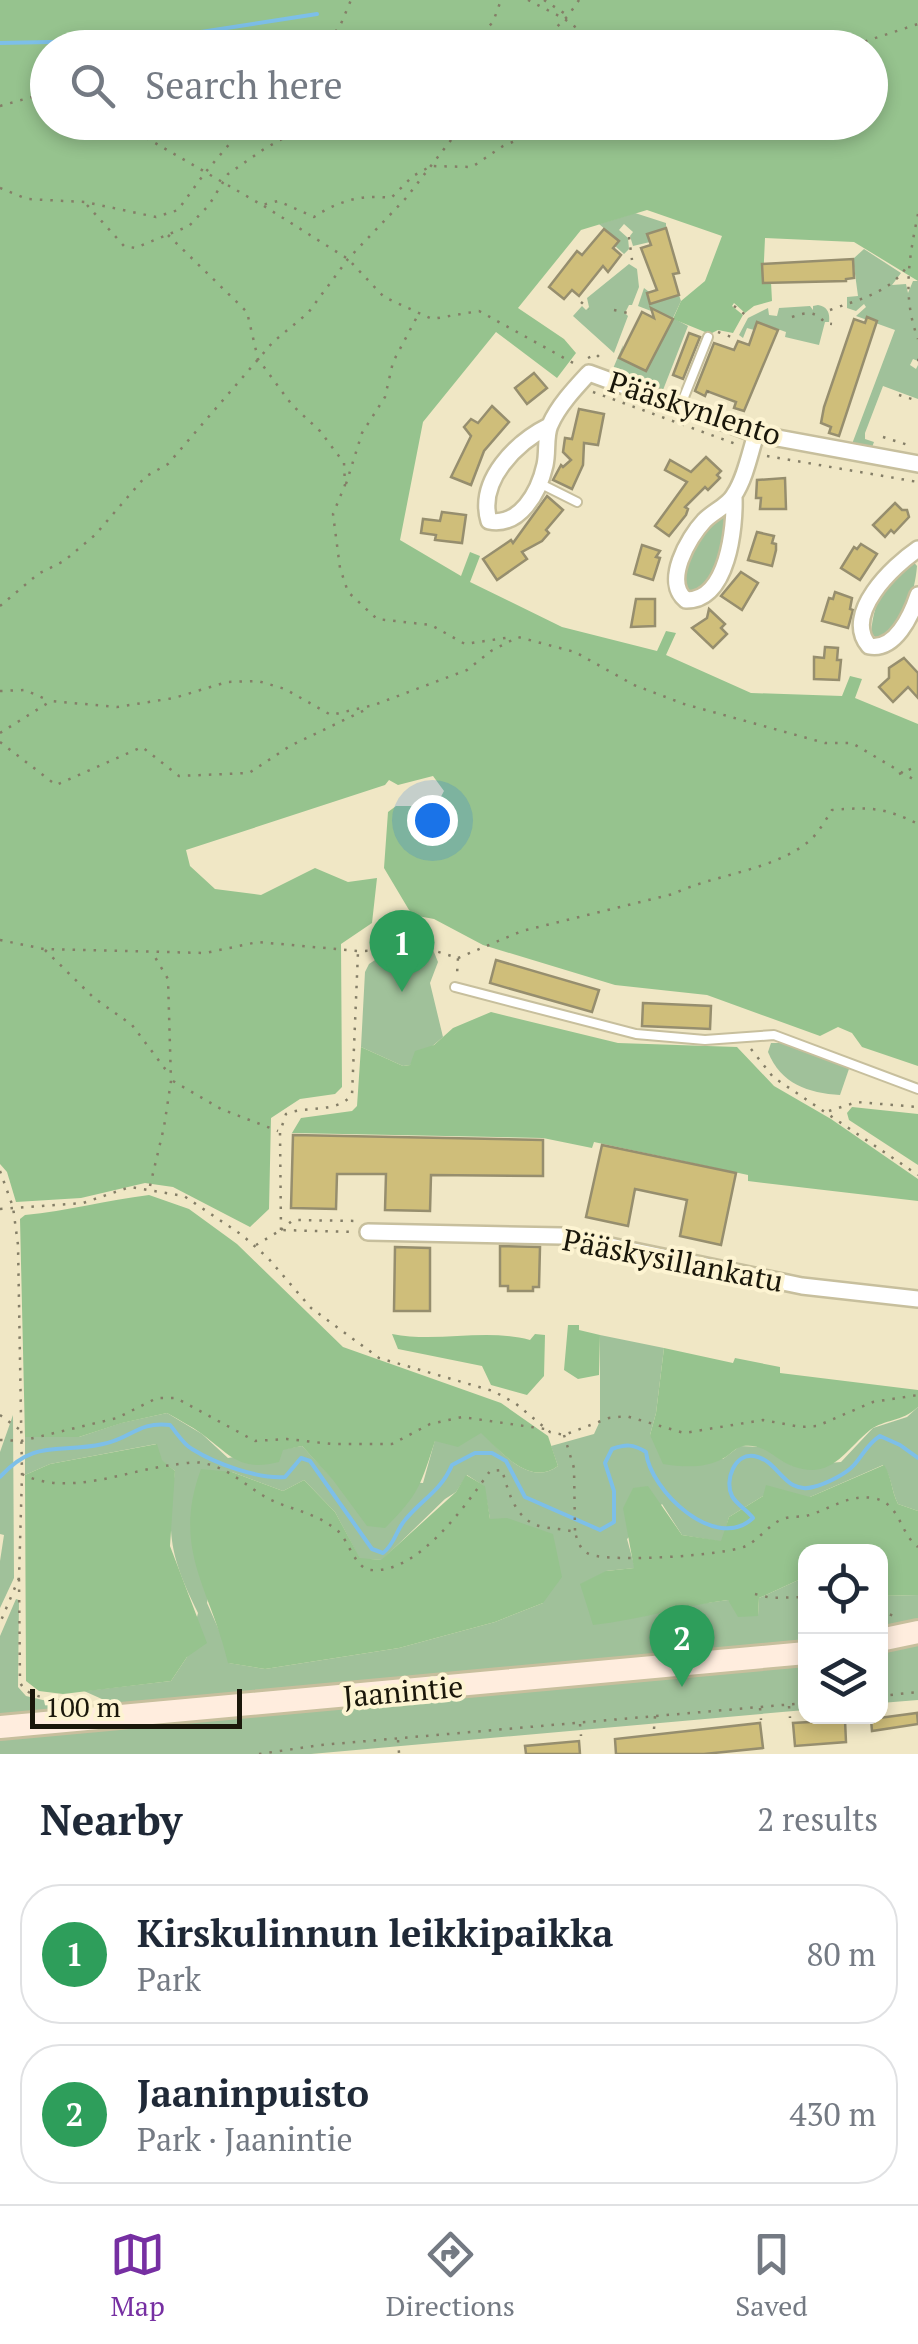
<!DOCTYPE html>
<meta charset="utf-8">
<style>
:root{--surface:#fff;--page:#f2f2f3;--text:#1f2937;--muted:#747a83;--line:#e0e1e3;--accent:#762fa2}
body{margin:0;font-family:"PT Serif",serif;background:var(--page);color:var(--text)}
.controls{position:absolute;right:30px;bottom:30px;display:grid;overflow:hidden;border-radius:20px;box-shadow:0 5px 15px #0003}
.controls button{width:90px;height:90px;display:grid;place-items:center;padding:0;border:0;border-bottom:2px solid var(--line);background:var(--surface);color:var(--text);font:50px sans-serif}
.scale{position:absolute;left:30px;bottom:25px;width:212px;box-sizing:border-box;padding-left:10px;border:5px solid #1a170a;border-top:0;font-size:28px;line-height:35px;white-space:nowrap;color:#1a170a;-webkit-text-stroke:8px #fdf4d2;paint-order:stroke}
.you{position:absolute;left:432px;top:820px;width:35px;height:35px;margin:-25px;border:8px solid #fff;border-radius:50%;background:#1a73e8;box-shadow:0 0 0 15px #1a73e833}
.badge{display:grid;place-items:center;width:65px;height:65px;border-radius:50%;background:var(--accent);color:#fff;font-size:32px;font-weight:700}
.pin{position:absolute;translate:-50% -82px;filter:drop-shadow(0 2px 5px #0008)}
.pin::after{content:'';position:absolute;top:52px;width:35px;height:30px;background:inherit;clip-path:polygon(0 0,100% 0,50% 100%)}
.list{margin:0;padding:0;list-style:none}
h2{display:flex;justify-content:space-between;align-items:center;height:130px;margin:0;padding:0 40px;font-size:42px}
h2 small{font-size:32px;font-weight:400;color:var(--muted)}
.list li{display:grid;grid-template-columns:65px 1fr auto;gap:30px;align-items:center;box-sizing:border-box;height:140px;margin:0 20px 20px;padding:0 20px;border:2px solid var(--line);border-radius:40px}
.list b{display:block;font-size:38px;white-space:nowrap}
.list p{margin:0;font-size:32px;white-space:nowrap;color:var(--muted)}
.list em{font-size:32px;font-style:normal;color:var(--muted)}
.icon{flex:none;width:55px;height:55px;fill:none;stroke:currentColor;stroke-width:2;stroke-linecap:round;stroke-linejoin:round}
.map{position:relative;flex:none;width:918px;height:1754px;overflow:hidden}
.search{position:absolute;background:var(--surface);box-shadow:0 5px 15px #0003;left:30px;right:30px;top:30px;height:110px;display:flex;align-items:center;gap:25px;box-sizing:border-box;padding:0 35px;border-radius:55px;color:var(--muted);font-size:38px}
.sheet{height:450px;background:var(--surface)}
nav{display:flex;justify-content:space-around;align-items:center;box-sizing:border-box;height:140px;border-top:2px solid var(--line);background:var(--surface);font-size:28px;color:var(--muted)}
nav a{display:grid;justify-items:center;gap:5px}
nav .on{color:var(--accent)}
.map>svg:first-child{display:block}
.green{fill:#a0c19a;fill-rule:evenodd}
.forest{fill:#96c38e;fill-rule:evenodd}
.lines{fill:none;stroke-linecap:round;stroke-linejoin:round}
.stream{stroke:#7dbfe8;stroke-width:4}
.building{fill:#cfbe7a;stroke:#968e6e;stroke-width:2.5}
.service-casing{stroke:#c7bf9d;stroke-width:12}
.minor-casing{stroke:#c7bf9d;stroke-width:20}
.secondary-casing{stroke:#c7bf9d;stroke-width:28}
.path{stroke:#847e67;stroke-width:2.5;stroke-dasharray:2.5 8;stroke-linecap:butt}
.service{stroke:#fff;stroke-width:8}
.minor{stroke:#fff;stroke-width:15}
.secondary{stroke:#ffedde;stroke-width:22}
.labels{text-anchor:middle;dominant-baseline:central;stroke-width:8;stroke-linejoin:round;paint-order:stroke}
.street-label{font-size:30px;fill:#1a170a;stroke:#fdf4d2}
</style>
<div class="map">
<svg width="918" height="1754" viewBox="0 0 918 1754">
<rect width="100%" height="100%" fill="#f0e7c5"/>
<!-- green -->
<g class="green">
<path d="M635,213L666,223V228L648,234L650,242L633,246L630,236L633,232L624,224L619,230L628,238L629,249L624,254L615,246L619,241L599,224Z"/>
<path d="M864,249L901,273L892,285L906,284L908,293L913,281H918V361L913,359L910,365L916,369L918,365V399L883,386L865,433V439L874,442L871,450L852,444L895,330L856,316L866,307L864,304L856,311L847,308V297L858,296L853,259Z"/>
<path d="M629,264L637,269L639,287L632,305H629L625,313L628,316L614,353L573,316L582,306L586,310L589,307L587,298Z"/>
<path d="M644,288L661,301L679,295L681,301L673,318L688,326L663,390L612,371L623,345L622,352L627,354L664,337L672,319L638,306Z"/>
<path d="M818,305C828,307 830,313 829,322H825L819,345L785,337L786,332L758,322L754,330L747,328L743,338L739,335L748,318L768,308L769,315L777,316L779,308L810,306L813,310V306Z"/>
<path d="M726,513C732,539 717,575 696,591L687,590L683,585C684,554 701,531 726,513Z"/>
<path d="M912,560L917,566C915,592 904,630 877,639L871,633C875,594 886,586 912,560Z"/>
<path d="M393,929L427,935L438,962L430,983L443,1037L410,1065L403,1066L361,1047L365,972L369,964L378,958L381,939Z"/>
<path d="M771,1043H789L850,1066L840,1095C808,1093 781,1084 768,1052Z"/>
<path d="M600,1335L664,1348L656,1413L650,1435L723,1459L740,1446L763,1447L793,1466L841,1462L873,1428L907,1417L918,1407V1511L898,1504C891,1490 892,1477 883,1465L810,1497L763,1496L729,1517L722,1542L682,1535L662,1504L627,1539L635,1568L606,1571L690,1605L728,1600L758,1615L759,1598L805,1577V1644L428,1679L113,1704L84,1691L171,1681L187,1657L198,1613C170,1556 166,1535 175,1471L161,1460L156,1444L50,1464L25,1475V1437H79L121,1423L167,1413L202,1434L228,1458L302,1446L333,1479L423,1483L435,1440L481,1432C502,1453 530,1487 558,1466L551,1446L594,1434L600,1421ZM232,1472L283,1491L304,1480L335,1512L360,1559L382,1560L445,1499L456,1492L467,1475L484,1486L490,1519L543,1603L495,1622L399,1648L265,1669L229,1663L222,1637L207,1603Z"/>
<path d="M13,1415L14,1578L0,1608V1561L4,1535L0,1534V1452Z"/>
<path d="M918,1595V1622L881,1631L880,1596Z"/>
<path d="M16,1599L19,1600L18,1687L26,1696L64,1705L60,1711L0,1716V1636Z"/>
<path d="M918,1645V1700L881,1703L880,1651Z"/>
<path d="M805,1664V1710L311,1754H0V1739Z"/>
</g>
<!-- forest -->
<g class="forest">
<path d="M0,0H918V281L854,242L765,238L763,282H771L772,301L754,306L745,313L734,303L732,306L743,315L733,333L718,330L710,334L673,319L681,301L705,281L722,236L647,210L581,230L518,308L564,339L576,353L557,378L496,332L423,422L400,540L461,576L470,552L480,556L470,582L562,627L657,651L666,631L676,633L666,655L751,693L842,696L850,676L862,679L855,698L918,724V1066L862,1047L852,1033L838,1027L820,1036L707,995L615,985L483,945L434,919L412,915L384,868L388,812L396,806H436L444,791L433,776L398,785L389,780L385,785L186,850L190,866L215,889L261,895L315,868L348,882L377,878L372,923L341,944L342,1087L335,1094L300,1099L271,1118L269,1209L250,1227L173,1187L145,1183L81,1198L16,1202L7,1172L0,1164ZM48,48H870V122H48Z"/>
<path d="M491,1012L618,1043L737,1047L774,1086L831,1119L918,1179V1201L748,1181V1175L594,1142L592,1148L543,1138L292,1133L301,1118L352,1111L357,1106L361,1047L403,1066L410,1065L415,1051L434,1045L453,1028Z"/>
<path d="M852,1107L918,1114V1165L849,1120L847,1113Z"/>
<path d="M149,1195L189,1209L237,1244L343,1347L501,1403L548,1436L558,1466C530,1487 502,1453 481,1433L458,1447L435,1441C421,1484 419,1495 385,1528L367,1526L333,1480L302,1446L283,1450L279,1462C240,1472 230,1455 202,1434C191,1426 179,1420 167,1413L122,1423L79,1437H25L20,1219L25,1215C67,1211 107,1200 149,1195Z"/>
<path d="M568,1325H579V1330L600,1335L599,1375L578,1379L564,1370Z"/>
<path d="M392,1334C438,1343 485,1328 530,1340L535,1334L545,1335L544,1376L527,1395L491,1385L482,1366L398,1349Z"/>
<path d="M664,1348L733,1363L735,1358L780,1367V1373L918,1390V1407C902,1422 885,1419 870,1430C845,1450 832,1481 792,1466C774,1459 765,1443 743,1446C735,1448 731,1454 724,1458C704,1469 684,1467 663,1464L650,1435L656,1413Z"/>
<path d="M157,1444L162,1460L175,1471L170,1546L207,1643L187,1657L171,1681L63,1694L39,1691L26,1681L25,1475L50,1464Z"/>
<path d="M884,1465C892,1477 891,1490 898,1504L918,1511V1595L881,1596L880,1552H806L805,1577L759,1598L758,1616L738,1617L728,1600C682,1606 639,1620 593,1625L580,1584L606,1571L634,1568L623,1508L633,1488L648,1486L682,1535L721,1541L729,1517L763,1496L766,1485L810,1497Z"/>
<path d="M201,1469L232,1472L283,1491L304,1480L335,1512L360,1558L381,1560L456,1492L466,1475L485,1486L490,1519L507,1518L553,1534L562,1577L543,1603L495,1622L399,1648L265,1669L228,1663C211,1589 171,1550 201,1469Z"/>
</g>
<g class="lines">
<!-- stream -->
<g class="stream">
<path d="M0,43L149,40L317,14"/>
<path d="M0,1477C35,1438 59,1454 103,1444C131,1439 138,1421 170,1425C177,1433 183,1444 192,1449C216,1464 258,1479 285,1477L301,1458L310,1461L372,1549L383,1553C395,1544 396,1530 405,1520C422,1499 441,1491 452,1465L475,1453H492L506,1461L525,1497L600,1530L614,1522V1491L605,1463L612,1449C626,1444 633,1444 646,1452C650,1491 716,1553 753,1518C747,1510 736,1504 732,1496C724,1480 735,1453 754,1456C779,1460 784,1495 813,1487C826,1484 846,1474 854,1465C864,1454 867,1444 880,1436L900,1445L918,1458"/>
</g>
</g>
<!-- building -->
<g class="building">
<path d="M666,228L679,273L673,274L679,295L650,304L647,293L657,290L641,248L651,245L647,234Z"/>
<path d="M604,229L619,241L613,248L621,255L608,272L603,266L579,296L572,290L564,299L549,287L577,251L582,255Z"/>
<path d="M853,259L854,278L846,279V281L763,283L762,264Z"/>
<path d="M651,308L673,319L646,371L619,358L642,312L654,318Z"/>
<path d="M867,317L877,321L839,436L829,433L831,427L821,423L824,407L854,319L865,323Z"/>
<path d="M757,322L778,330L744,411L734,408L736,402L707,391L705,396L695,391L714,343L734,350L738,341L749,345Z"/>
<path d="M689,333L700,337L683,379L673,375Z"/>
<path d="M534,373L547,388L527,404L515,388Z"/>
<path d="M492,406L509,422L484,451L471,485L451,477L471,436L464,427L471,419L478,423Z"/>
<path d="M579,409L604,414L598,445L584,443L583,465L572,489L553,480L561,465L563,467L571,460L563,452L565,438L572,439Z"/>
<path d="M706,457L721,471L717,475L720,478L708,490L705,487L685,507L688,509L686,515L669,536L655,526L687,482L665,470L670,460L691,472Z"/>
<path d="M785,478L786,509H760L761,498H756L757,480Z"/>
<path d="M547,496L563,510L546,530L549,533L542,541L522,552L527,559L497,580L483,559L511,540L513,543Z"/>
<path d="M895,503L902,510H907L909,517L894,533L891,530L885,537L873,525Z"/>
<path d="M442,512L466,515L462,543L435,540L436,535L421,533L423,519L440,521Z"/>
<path d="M757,532L774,536L772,543L776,544V550L772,566L748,560Z"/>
<path d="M861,544L877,554L860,580L841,568L854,547L857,549Z"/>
<path d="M642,545L660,551L656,557L660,558L653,580L634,574Z"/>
<path d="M741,572L758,583L742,610L721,596Z"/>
<path d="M835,592L852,598L850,609L853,610L848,628L822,621L829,598L833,599Z"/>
<path d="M636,599H655V626L631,627Z"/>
<path d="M709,609L725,624L721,628L727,634L713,648L692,628L707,618Z"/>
<path d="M825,647L838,648L837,660H841L839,680L814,679V657L824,658Z"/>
<path d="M904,658L918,673V698L908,687L893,702L879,687L889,678V668Z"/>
<path d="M496,960L599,990L592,1012L490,983Z"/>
<path d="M643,1003L711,1006L710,1029L642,1026Z"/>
<path d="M293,1135L543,1140V1176L431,1175L430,1211L385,1210L386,1174H337L336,1209L291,1208Z"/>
<path d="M602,1145L736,1173L721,1245L680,1236L687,1200L635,1189L628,1226L586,1217Z"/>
<path d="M500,1246L540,1247L539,1287H533V1291H508V1286H500Z"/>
<path d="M395,1247L430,1248V1311H394Z"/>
<path d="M917,1713L918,1724L872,1731L871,1719Z"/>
<path d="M845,1720L846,1742L795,1746L793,1723Z"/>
<path d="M760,1723L763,1748L704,1754H616L615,1739Z"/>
<path d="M579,1741L580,1754H526L525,1746Z"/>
</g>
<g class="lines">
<!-- service casing -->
<g class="service-casing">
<g id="service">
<path d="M680,407L708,337"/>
<path d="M541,484L577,502"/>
<path d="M455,987L636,1034L705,1040L774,1035L918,1089"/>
</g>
</g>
<!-- minor casing -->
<g class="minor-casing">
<g id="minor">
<path d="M549,426C517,442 477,480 489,521C520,527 539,492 545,465C548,452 545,436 550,425C558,406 576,387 589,373L756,434L918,464"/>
<path d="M734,497C735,527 728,601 686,600C663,582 688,538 704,521C712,512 728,506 734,495C745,479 750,453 756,434"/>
<path d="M918,549C893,566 842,614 869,646C895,651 911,616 918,595"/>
<path d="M368,1232L562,1236L802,1286L918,1299"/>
</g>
</g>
<!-- secondary casing -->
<g class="secondary-casing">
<g id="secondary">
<path d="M880,1640L918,1632"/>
<path d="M0,1727L806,1653"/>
</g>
</g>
<!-- path -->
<g class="path">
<path d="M528,0L563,18L604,48"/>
<path d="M544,0L567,15"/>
<path d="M551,31L574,48"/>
<path d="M322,48L340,26L351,0"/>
<path d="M468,48L493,22L501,0"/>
<path d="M535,48L568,16L579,0"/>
<path d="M845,48L918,24"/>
<path d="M0,106L32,97L48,100"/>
<path d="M119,122L262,205L278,201L314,217C338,201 362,194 391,198L413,176L431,166L472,167L503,146L560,122"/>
<path d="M0,188L27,199L85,202L156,217L178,210L204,174L248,122"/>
<path d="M87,205L124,246L135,248L189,226L209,205L228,174L264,149L312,122"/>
<path d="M264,206L348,259L384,297L432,319L479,311L575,364"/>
<path d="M918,214C909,258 902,297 918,339"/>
<path d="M168,235L247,312L258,359L292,405L320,431L344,463L345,485L333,514L340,568L348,592L377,619L431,625L465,644L512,637"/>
<path d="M629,237L632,260"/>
<path d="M581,302L589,309"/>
<path d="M734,306L747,316"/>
<path d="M614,310L632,314"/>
<path d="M830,310C859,299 887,294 906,268"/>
<path d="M792,317C804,313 814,309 825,323L832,324"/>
<path d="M718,332L734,338"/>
<path d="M588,358L596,354L602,360"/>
<path d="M917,360H918"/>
<path d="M707,391L710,393"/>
<path d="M593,392L736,444"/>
<path d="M899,395L918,401"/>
<path d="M883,437L908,445"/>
<path d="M767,456L918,482"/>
<path d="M346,484L362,433L385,397L393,362L419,313"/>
<path d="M0,606L38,574L64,561L95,535L145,477L168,464L273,342L308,313L348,259L406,198L465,122"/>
<path d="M0,691L25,690L50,701"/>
<path d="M0,733L51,701L117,707L174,698L227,682L258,681L285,689L331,715L374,705L467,670L491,651L518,637L575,652L634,685L684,704L825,743H852L918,782"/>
<path d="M0,742L56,785L142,747L179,776L249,773L290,746L369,708"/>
<path d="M899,774L918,766"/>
<path d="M0,940L44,949L205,953L258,942L358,951L432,950L458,958L457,974"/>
<path d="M45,950L94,998L132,1025L169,1074"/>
<path d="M458,958L522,931L673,894C715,874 772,871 808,842C817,835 825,821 832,810C869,807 884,807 918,824"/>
<path d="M751,1049L773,1077L918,1175"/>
<path d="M173,1081L221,1109L278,1131"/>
<path d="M829,1111L857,1102L918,1107"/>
<path d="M0,1171L13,1207L18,1245L22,1474L19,1578L0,1623"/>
<path d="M150,1186L164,1127L171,1081L168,979L152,952"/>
<path d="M0,1209L83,1203L130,1187L184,1196L242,1235L268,1258L311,1308L379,1358L493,1391L515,1403L550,1432L564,1435L609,1418L626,1416L684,1433L763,1420L801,1427L817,1426L873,1402L918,1395"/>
<path d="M281,1230L293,1220L360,1221"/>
<path d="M281,1230L280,1132L286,1114C308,1105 335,1114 352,1095L358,952"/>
<path d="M256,1245L281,1230L354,1232"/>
<path d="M0,1415L20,1430"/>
<path d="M564,1435L574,1468L575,1531"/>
<path d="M0,1440L21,1441L117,1418L157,1398H176L255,1441L287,1439L332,1444H392L430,1424L462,1417L545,1429"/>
<path d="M22,1474C68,1497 124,1471 172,1465C181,1464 193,1461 202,1463C228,1467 247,1487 269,1499C294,1511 315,1512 338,1531C349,1541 355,1569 371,1570C418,1574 466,1505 490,1471L502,1470C509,1493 515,1521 543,1527C554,1529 564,1529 575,1532C578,1543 581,1552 592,1555C616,1562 723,1556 746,1546C759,1540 769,1524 783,1519C790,1516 799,1517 806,1516C829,1510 848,1494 873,1498C901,1503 899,1533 918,1547"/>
<path d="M19,1579L20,1682C26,1697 47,1698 62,1701"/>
<path d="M755,1594L771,1598L806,1597"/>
<path d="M880,1611L894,1616"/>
<path d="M880,1696L918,1692"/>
<path d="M789,1706L790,1718"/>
<path d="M760,1708L761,1720"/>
<path d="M580,1724L581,1736"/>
<path d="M654,1729L655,1716"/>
<path d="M398,1740L399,1753"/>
<path d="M259,1754L321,1745L806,1703"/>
</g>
<!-- service -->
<use href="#service" class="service"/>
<!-- minor -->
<use href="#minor" class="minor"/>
<!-- secondary -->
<use href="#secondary" class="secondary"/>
</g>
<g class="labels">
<!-- street labels -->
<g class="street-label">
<text transform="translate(695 408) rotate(18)">Pääskynlento</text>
<text transform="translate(673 1260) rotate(11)">Pääskysillankatu</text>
<text transform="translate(403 1691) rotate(-5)">Jaanintie</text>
</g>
</g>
</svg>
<div class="controls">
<button><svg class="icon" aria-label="locate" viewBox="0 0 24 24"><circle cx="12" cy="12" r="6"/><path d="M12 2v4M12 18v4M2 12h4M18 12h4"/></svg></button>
<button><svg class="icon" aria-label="layers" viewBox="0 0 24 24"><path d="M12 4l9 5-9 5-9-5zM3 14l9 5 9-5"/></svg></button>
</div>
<div class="scale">100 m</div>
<div class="you"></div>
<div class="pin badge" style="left:402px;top:992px;background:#2e9e5b">1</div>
<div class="pin badge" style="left:682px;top:1687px;background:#2e9e5b">2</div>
<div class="search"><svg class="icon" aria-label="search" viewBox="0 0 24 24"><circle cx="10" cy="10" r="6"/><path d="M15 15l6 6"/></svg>Search here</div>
</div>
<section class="sheet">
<h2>Nearby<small>2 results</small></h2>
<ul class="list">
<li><span class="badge" style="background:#2e9e5b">1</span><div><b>Kirskulinnun leikkipaikka</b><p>Park</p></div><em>80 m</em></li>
<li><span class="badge" style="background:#2e9e5b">2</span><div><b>Jaaninpuisto</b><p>Park · Jaanintie</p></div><em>430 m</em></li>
</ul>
</section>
<nav>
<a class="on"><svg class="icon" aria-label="map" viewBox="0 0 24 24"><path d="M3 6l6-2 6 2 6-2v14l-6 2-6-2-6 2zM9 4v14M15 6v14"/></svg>Map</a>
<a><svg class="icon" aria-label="directions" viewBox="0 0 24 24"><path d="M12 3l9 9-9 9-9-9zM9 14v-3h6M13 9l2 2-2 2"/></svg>Directions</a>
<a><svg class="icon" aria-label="saved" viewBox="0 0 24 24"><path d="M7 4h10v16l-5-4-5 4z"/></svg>Saved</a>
</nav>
